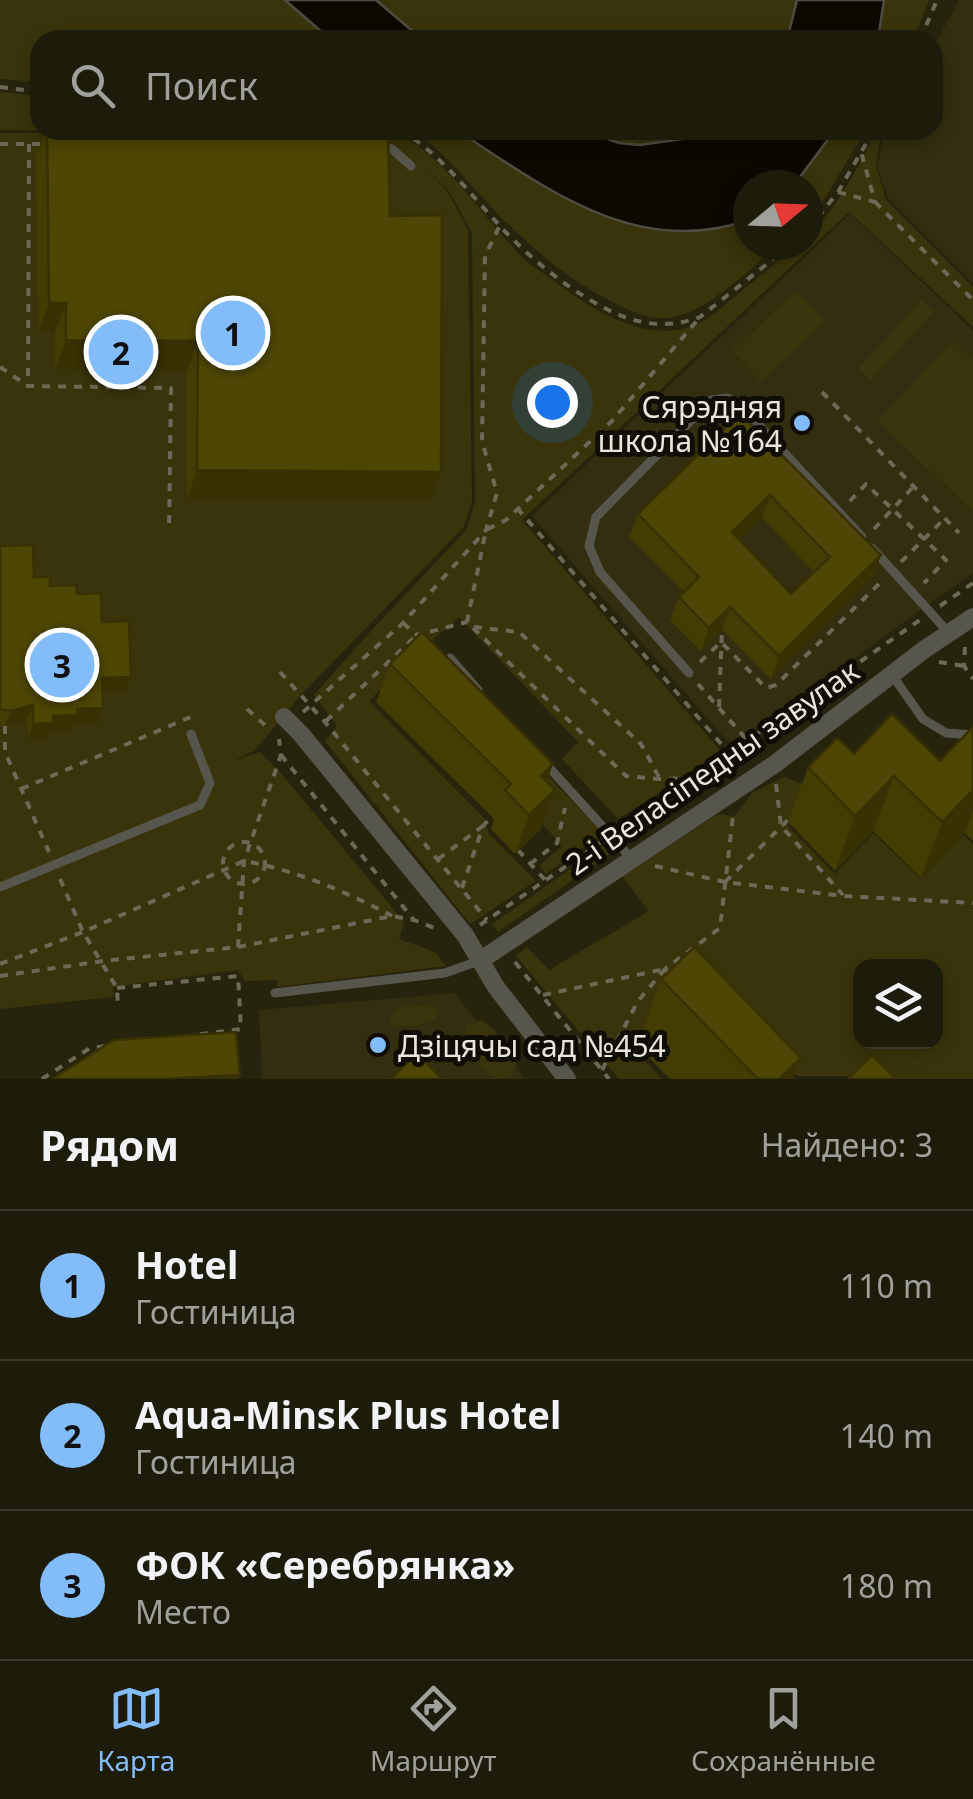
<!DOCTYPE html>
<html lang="ru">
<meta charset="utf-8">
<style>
:root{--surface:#1d1b0a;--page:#252413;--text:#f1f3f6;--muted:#a0a19c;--line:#3b392b;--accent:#83bcfb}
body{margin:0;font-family:"Noto Sans",sans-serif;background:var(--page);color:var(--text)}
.controls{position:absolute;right:30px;bottom:30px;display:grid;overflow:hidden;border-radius:20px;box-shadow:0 5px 15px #0003}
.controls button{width:90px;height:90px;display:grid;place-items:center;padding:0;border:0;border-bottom:2px solid var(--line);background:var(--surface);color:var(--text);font:50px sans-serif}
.compass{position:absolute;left:733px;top:170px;width:90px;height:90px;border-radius:50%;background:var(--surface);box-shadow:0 5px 15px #0003;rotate:71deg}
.you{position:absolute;left:552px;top:402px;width:35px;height:35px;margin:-25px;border:8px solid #fff;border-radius:50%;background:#1a73e8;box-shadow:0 0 0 15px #1a73e833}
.badge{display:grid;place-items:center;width:65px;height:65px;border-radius:50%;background:var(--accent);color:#111;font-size:32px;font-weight:700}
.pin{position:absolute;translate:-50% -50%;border:5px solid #fff;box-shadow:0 2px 10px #0006}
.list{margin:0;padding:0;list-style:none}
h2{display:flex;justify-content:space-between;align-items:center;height:130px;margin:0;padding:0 40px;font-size:42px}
h2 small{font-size:32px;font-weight:400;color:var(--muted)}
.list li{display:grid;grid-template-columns:65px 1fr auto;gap:30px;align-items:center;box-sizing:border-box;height:150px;padding:0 40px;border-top:2px solid var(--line)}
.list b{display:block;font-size:38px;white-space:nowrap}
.list p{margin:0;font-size:32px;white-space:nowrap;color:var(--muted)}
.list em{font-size:32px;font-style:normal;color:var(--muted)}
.icon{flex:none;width:55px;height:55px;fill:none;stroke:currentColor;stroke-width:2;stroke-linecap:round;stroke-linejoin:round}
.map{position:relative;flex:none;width:973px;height:1079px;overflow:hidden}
.search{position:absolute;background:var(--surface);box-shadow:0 5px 15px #0003;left:30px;right:30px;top:30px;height:110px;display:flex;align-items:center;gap:25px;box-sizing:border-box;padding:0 35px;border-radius:30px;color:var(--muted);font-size:38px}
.sheet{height:580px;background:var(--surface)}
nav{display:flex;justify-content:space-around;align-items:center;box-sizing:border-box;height:140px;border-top:2px solid var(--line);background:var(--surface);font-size:28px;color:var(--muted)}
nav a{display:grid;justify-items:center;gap:5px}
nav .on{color:var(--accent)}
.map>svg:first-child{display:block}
.built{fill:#322e0f}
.green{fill:#39340b;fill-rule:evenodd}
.water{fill:#0d0900;stroke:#4f4c41;stroke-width:2.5}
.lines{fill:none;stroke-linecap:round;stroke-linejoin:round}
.path{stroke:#6c6956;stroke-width:4;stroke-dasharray:8 8;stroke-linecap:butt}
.lane{stroke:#57564c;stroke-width:9}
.street{stroke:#57564c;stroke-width:18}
.wall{fill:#433c03;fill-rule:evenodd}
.shaded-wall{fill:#373103}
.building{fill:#4e4604;stroke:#373103;stroke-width:2.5;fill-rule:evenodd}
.poi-dot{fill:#83bcfb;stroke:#0f0d05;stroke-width:4}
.labels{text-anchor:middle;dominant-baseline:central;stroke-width:10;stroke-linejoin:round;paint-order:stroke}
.poi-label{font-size:30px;fill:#e9e7d9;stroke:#0f0d05;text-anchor:end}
.street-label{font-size:30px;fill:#e9e7d9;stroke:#0f0d05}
</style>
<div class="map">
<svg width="973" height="1079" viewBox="0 0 973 1079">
<rect width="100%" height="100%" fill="#27240e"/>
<!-- built -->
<g class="built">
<path d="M959,0H973V283L888,198L877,167L883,140L889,130H933V48Z"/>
<path d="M850,214L973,330V573L926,606L733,748L532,516Z"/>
<path d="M454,993L525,1079H262L259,1010Z"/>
</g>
<!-- green -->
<g class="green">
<path d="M0,0H285L331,40H40V83L2,79H0Z"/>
<path d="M376,0H797L787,40H423Z"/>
<path d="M884,0H929L913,40H878Z"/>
<path d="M0,92L40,96V130H391C448,157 480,215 523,258C532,267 544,273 554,281C595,311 650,348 702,322C713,316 723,306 732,299C754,281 776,263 798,245H808V237C839,206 857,168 877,130H885L880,139L876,166L886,200L973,287V327L849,212L522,520L722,753L618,819L562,759L578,742L459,617L405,664L369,701L485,819L489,834L536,881L470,924L325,741L337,726L314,695L371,631L467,529L475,501L472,233L449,191L425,167L448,192L468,230L472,501L463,528L301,695L254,751L233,761L260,752L281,773L399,916L404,923L399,939L435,952L446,966L278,987L277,980L245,981L238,970L113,987L114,997L0,1009V133L178,132L0,130Z"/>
<path d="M414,130C427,130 441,128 453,130C467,132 503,161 518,170C592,218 659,247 748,220V245H778C751,268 713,307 678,316C657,322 638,315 619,305C572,283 532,249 496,212C470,185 446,153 414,130Z"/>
<path d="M582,130H713C686,142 648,148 619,143C606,141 594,135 582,130Z"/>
<path d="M835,130H866L823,201L808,221V185H794Z"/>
<path d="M796,291L825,321L761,382L732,351Z"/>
<path d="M921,300L934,311L871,380L859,368Z"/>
<path d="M953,341L973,360V511L877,421Z"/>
<path d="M547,775L603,833L546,874L539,866L562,846L534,814Z"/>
<path d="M784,777L806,785L813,793L785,823L835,874L873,833L921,879L964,835L973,844V1079H868L865,1076H798L715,991L681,998L632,1047L662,1079H619L516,956L527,947L549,970L649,911L622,876L718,814L735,816L752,793ZM860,966H936V1042H860Z"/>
<path d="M609,842L616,850L498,932L492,924Z"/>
<path d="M409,1005L435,1007L437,1013L435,1020L418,1025L395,1027L388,1021L397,1009Z"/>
<path d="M481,1020C499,1031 507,1046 517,1064L510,1077L495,1079C477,1061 459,1053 467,1025Z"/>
</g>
<!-- water -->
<g class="water">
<path d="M285,0H376L423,40H331Z"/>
<path d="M797,0H884L878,40H787Z"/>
<path d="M457,130H582L619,143L640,145L682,139L713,130H835L794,185H748V220C637,259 545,188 457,130Z"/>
</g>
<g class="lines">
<!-- path -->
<g class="path">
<path d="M920,40L937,0"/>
<path d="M0,87L40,92"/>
<path d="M400,130C440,153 469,193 500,226C529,257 560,283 597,304C630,323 664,331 700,317L791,245"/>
<path d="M0,144H45"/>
<path d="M29,144L28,386L171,388L169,531"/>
<path d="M838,192L875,202L861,152"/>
<path d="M875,202L973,300"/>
<path d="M808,230L838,192L874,130"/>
<path d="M0,367L28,386"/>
<path d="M822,392L959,533"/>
<path d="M850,501L866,484L946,560L924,583"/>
<path d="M517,508L729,753"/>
<path d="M874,529L914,486"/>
<path d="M901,562L945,518"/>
<path d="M940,606L973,583"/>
<path d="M403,623L417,635L467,622"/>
<path d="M474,627L519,632L641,744L660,779"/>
<path d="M965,647L964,666L973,679"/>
<path d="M700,662L721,642L766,688L776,685L884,579"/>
<path d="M939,662L964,666"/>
<path d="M280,672L325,722L487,920"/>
<path d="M698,684L747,740"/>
<path d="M719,707L722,630"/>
<path d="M247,709L266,726"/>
<path d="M303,712L403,623L486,530L497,493L482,441L485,256L500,225"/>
<path d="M326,721L417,635L422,638"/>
<path d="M5,726V752L49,852"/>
<path d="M281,755L413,919"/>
<path d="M693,778L660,779L626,776L467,622L486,530L506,520L612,421L700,317"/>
<path d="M776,784L781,826L843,895"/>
<path d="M21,789L193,716"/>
<path d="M624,826L920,620"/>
<circle cx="244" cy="863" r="21"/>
<path d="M518,850L546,881"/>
<path d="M438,859L483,826"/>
<path d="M530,864L557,843L565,808"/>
<path d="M655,866L725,882L844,896L973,903"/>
<path d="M60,879L83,932L117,988L118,1008"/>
<path d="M725,882L789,819"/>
<path d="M462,888L483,826L493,815"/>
<path d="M480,925L600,843"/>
<path d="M238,947L244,861L281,755L279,739"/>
<path d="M515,962L609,1079"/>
<path d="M0,964L83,932L244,861C295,870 347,892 392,916"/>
<path d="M668,973L665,969L720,928L733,816"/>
<path d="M0,976L103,961L238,947L392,916L414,920L434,928"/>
<path d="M117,988L238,976L241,1029L195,1035"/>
<path d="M543,995L665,969"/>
<path d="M602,1070L638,1001L665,969"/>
<path d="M42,1079L90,1048L106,1046"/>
</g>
<!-- lane -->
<g class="lane">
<path d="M380,147L392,149L411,166"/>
<path d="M872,548L949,633"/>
<path d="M450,658L478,690"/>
<path d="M689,673L600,572L589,546L596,517L711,400L728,398L742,407L862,537"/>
<path d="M892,675L923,719L946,733L973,735"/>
<path d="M546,764L631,858"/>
<path d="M0,887L200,805L210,783L191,734"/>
<path d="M275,993L445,973L481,960"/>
</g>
<!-- street -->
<g class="street">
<path d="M284,717L301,734L465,935L496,987L567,1079"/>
<path d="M481,960L775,764L925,649L973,617"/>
</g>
</g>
<!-- wall -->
<g class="wall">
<path d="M46,130H388L390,216L441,472L430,502L187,500V371L55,369V332H38L36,157Z"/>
<path d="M740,413L881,555L873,578L771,679L722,630L701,651L670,620L679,597L684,592L629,537L638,514ZM762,518L814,572L791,594L739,540Z"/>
<path d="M0,546L34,577L50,586L77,594L102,622L131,677L125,692L103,693L98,723L73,724L71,731H50L47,739H28L27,720L5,726L0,725Z"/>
<path d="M390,664L553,764L547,781L541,829L515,854L491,829L494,819L376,702Z"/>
<path d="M973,727V841L965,833L921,878L873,831L835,871L788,822L808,767L854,754L940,761Z"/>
<path d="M661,979L801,1058L793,1079H670L637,1045Z"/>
</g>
<!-- shaded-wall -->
<g class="shaded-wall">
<path d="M49,303H66L55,332H38Z"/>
<path d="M66,340L198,341L187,371L55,369Z"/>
<path d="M197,470L441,472L430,502L187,500Z"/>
<path d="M770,495L762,518L723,555L732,532Z"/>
<path d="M881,555L873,578L771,679L779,656Z"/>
<path d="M730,607L722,630L701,651L709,628Z"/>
<path d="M131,677L125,692L97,693L102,678Z"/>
<path d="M33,705L27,720L5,726L11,711Z"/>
<path d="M103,708L98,723L73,724L71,731H50L47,739H28L33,724L77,709Z"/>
<path d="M553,764L539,803L541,776Z"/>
<path d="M894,776L873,831L835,871L855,816Z"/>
<path d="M555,790L541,829L515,854L529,815Z"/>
<path d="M973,790V810L965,833L921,878L942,822Z"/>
<path d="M801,1058L793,1079H779Z"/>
<path d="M240,1075L238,1079H162Z"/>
</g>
<!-- building -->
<g class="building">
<path d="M47,130H388L390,216L442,215L441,472L197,470L198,341L66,340V303H49Z"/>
<path d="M740,413L881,555L779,656L730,607L709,628L679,597L699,577L638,514ZM770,495L830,557L791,594L732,532Z"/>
<path d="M33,545L34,577H50V586L76,585L77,594L101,593L102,622L129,621L131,677L102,678L103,708L77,709V715L53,716V723L33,724V705L11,711L0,709V546Z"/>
<path d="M422,632L553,764L541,776L555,790L529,815L505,790L511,784L390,664Z"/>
<path d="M892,714L940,761L973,727V790L942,822L894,776L855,816L808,767L837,738L854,754Z"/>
<path d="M694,947L801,1058L779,1079H758L661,979Z"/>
<path d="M236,1032L240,1075L162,1079H52L114,1040Z"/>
<path d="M417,1053L442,1079H391Z"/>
<path d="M872,1055L896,1079H848Z"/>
</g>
<!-- markers -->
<g class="poi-dot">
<circle cx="802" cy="423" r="10"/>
<circle cx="378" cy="1045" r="10"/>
</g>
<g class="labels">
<!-- poi labels -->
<g class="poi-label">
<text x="782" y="406">Сярэдняя<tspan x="782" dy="34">школа №164</tspan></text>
<text x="398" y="1045" text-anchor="start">Дзіцячы сад №454</text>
</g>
<!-- street labels -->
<g class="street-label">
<text transform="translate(712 767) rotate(-35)">2-і Веласіпедны завулак</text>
</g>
</g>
</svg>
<div class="controls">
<button><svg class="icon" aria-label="layers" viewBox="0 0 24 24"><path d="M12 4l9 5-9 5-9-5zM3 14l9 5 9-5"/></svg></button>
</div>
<svg class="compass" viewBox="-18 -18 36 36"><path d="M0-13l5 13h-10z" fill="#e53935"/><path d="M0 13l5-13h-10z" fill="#a0a19c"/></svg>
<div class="you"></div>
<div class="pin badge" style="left:233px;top:333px">1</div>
<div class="pin badge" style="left:121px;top:352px">2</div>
<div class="pin badge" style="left:62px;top:665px">3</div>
<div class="search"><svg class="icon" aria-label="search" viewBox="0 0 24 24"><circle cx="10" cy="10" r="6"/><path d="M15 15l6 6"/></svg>Поиск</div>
</div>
<section class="sheet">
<h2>Рядом<small>Найдено: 3</small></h2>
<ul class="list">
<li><span class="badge">1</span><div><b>Hotel</b><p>Гостиница</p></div><em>110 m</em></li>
<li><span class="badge">2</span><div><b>Aqua-Minsk Plus Hotel</b><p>Гостиница</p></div><em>140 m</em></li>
<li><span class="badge">3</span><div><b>ФОК «Серебрянка»</b><p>Место</p></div><em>180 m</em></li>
</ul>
</section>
<nav>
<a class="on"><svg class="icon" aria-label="map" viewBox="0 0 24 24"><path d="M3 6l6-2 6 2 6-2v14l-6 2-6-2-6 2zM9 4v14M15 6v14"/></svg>Карта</a>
<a><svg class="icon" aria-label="directions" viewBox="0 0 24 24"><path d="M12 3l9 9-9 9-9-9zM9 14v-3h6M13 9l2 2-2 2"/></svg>Маршрут</a>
<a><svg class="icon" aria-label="saved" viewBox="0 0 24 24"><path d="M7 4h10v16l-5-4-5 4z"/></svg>Сохранённые</a>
</nav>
